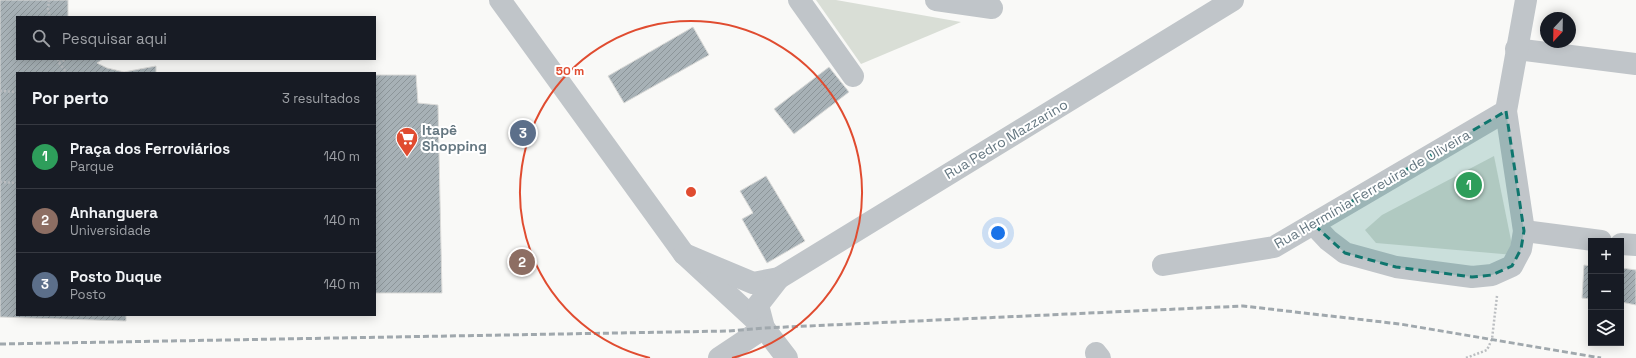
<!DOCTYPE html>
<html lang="pt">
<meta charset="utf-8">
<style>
:root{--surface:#171b24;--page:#20242c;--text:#f1f3f6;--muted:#9ea1a6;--line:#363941;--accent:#7c3aed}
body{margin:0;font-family:"Space Grotesk",sans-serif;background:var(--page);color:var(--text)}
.controls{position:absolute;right:12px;bottom:12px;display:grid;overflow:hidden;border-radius:0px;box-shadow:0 2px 10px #0003}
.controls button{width:36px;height:36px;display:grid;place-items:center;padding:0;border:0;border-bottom:1px solid var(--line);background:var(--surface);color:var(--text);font:20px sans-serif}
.compass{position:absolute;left:1540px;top:12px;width:36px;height:36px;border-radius:50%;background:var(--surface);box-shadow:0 2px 10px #0003;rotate:202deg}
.you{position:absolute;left:998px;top:233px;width:14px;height:14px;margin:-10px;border:3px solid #fff;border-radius:50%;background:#1a73e8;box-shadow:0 0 0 6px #1a73e833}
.badge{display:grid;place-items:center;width:26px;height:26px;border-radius:50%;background:var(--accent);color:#fff;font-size:13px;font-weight:700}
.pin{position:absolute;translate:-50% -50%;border:2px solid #fff;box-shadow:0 1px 4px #0006}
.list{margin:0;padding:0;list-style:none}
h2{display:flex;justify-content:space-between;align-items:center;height:52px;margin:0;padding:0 16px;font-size:17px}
h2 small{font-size:13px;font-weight:400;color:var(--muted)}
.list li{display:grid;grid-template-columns:26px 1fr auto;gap:12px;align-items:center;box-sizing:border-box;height:64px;padding:0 16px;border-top:1px solid var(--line)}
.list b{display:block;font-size:15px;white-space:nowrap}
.list p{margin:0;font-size:13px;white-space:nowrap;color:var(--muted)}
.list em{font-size:13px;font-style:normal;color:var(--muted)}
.icon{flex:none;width:22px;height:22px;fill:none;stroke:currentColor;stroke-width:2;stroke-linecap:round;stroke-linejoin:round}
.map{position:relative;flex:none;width:1636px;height:358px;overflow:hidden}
.search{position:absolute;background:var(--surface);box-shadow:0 2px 10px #0003;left:16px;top:16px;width:360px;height:44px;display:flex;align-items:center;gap:10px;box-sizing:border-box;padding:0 14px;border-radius:0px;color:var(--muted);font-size:15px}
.panel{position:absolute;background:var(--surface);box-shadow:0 2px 10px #0003;left:16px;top:72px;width:360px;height:244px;border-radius:0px}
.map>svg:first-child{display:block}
.park{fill:#d9ded6}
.building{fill:url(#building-hatch);stroke:#dbdbd9}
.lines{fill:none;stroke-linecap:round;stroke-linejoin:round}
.path{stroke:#bbbec1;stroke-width:2.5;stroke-dasharray:2 2;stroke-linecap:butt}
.minor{stroke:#c0c5c9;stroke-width:22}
.rail{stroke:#a0a8ad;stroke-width:3;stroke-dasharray:6 3;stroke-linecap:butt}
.marked{fill:#0f766e;fill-opacity:0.2;stroke:#0f766e;stroke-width:3;stroke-dasharray:8 5;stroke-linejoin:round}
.ring{fill:none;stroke:#e04c30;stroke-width:2}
.labels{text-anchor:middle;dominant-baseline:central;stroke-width:4;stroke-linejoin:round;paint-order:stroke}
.poi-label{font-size:14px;font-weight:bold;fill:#657781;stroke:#fff;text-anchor:start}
.street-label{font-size:14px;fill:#657781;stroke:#fff}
.centre{fill:#e04c30;stroke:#fff;stroke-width:2}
.ring-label{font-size:12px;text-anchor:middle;font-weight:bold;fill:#e04c30;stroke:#fff;stroke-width:4;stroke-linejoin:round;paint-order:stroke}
</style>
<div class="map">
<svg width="1636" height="358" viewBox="0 0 1636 358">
<defs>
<pattern id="building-hatch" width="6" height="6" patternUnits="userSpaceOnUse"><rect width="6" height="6" fill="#a7b1b6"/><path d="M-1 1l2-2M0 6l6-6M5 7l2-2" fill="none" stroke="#8c9599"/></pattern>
</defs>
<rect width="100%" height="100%" fill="#f9f9f7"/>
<!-- park -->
<g class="park">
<path d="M816,0H836L961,22L861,64Z"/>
<path d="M1494,156L1514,255L1376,243L1365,230L1382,215Z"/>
</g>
<!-- building -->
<g class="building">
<path d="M0,0H68V17H17V59H103L97,63L107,68L124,72L156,66V73H17V315H126V321L0,317Z"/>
<path d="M693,27L709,55L624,103L608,76Z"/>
<path d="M829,67L849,92L794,134L774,109Z"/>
<path d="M375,75H416L418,103L438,105L442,293H375Z"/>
<path d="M766,176L805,241L767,263L742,219L753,213L740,191Z"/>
<path d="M1584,265L1591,266V299L1582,298Z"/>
<path d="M1621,268L1636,270V305L1621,302Z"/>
</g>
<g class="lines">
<!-- path -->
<g class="path">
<path d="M49,0L48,9L50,17"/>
<path d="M58,59L59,63L67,73"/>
<path d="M59,63L67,59"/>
<path d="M0,91L17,92"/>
<path d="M0,182L17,183"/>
<path d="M1466,358L1487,350L1492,339L1497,296"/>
</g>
<!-- minor -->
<g class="minor">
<path d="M500,0L684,254L764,328L787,358"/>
<path d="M799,0L853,76"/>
<path d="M936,0L992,8"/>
<path d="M1516,49L1636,64"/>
<path d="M1313,224L1328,240L1345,253L1396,267L1472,277L1492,275L1512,266L1521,249L1524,231L1506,111L1526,0"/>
<path d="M1524,231L1601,241"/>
<path d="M1621,244L1636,245"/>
<path d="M684,254L753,283L779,278L1233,0"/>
<path d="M1163,265L1274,247L1506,111"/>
<path d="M764,328L758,305L779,278"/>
<path d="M1096,353L1100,358"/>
<path d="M719,358L764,328"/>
</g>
<!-- rail -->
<path class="rail" d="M0,344L728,331L764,328L1243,306L1400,324L1601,358"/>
</g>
<!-- marked area -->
<path class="marked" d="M1506,111L1524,231L1521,249L1512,266L1492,275L1472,277L1396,267L1345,253L1313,224Z"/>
<!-- distance rings -->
<path class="ring" d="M650 358A171 171 0 1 1 732 358"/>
<!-- icons -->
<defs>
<g id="supermarket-pin" transform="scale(1.15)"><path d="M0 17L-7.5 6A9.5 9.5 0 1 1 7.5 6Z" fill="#e04c30" stroke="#fff"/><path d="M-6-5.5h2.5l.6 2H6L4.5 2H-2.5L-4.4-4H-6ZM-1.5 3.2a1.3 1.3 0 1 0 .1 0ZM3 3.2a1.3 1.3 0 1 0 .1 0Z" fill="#fff"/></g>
</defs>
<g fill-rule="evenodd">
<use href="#supermarket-pin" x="407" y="138"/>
</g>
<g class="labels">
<!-- poi labels -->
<g class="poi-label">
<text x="422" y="130">Itapê<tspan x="422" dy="16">Shopping</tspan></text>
</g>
<!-- street labels -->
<g class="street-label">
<text transform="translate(1006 139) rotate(-31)">Rua Pedro Mazzarino</text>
<text transform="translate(1372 189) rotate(-30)">Rua Hermínia Ferreuira de Oliveira</text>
</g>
</g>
<circle cx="691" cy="192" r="6" class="centre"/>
<g class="ring-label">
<text x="570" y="75">50 m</text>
</g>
</svg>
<div class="controls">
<button>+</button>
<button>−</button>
<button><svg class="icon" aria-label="layers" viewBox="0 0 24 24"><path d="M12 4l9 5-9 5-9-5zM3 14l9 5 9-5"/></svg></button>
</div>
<svg class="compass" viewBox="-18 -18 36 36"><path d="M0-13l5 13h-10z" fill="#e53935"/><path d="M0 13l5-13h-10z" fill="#9ea1a6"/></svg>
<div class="you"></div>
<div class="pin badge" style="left:1469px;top:185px;background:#2e9e5b">1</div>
<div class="pin badge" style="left:522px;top:262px;background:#8d6e63">2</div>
<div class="pin badge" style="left:523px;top:133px;background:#5c6f8a">3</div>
<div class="search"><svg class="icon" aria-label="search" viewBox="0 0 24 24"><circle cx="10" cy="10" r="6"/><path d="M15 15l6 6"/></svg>Pesquisar aqui</div>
<section class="panel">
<h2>Por perto<small>3 resultados</small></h2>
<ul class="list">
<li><span class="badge" style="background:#2e9e5b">1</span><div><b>Praça dos Ferroviários</b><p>Parque</p></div><em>140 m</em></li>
<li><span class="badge" style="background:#8d6e63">2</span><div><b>Anhanguera</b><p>Universidade</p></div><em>140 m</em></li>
<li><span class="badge" style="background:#5c6f8a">3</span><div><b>Posto Duque</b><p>Posto</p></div><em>140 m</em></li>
</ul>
</section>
</div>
